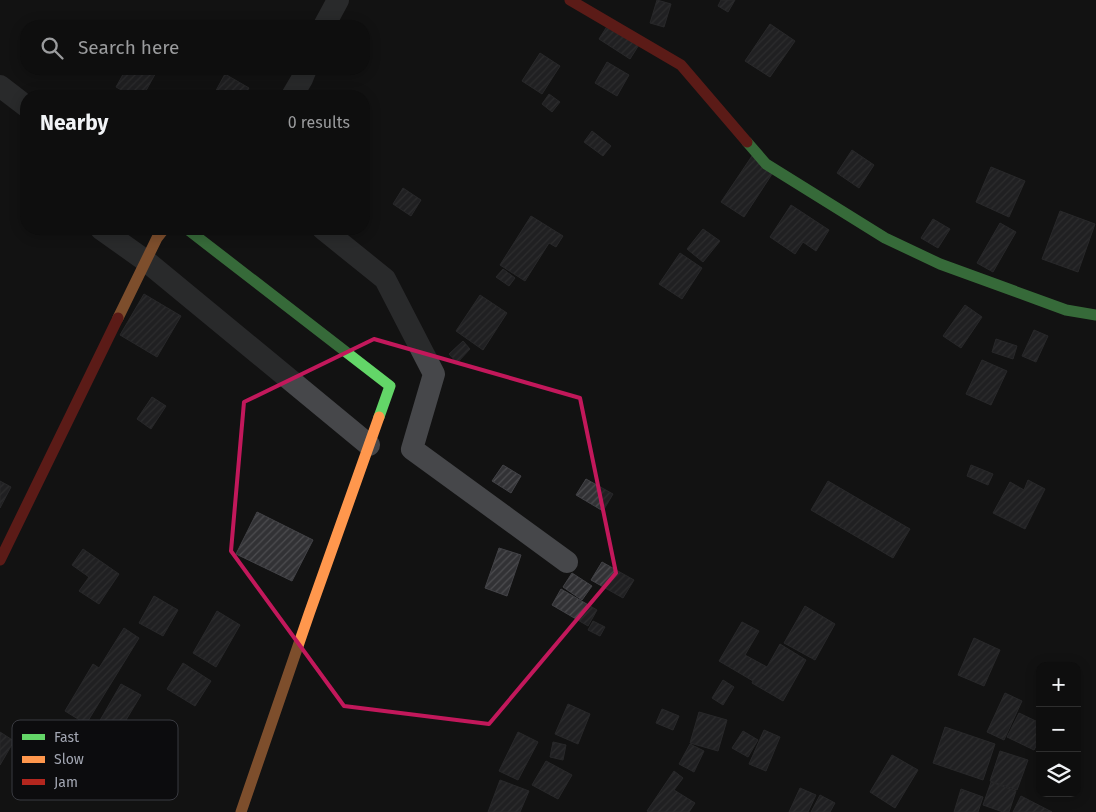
<!DOCTYPE html>
<meta charset="utf-8">
<style>
:root{--surface:#0e0e0e;--page:#171717;--text:#f1f3f6;--muted:#9b9c9e;--line:#2e2e2e}
body{margin:0;font-family:"Fira Sans",sans-serif;background:var(--page);color:var(--text)}
.controls{position:absolute;right:15px;bottom:15px;display:grid;overflow:hidden;border-radius:10px;box-shadow:0 2px 12px #0003}
.controls button{width:45px;height:45px;display:grid;place-items:center;padding:0;border:0;border-bottom:1px solid var(--line);background:var(--surface);color:var(--text);font:25px sans-serif}
.list{margin:0;padding:0;list-style:none}
h2{display:flex;justify-content:space-between;align-items:center;height:65px;margin:0;padding:0 20px;font-size:21px}
h2 small{font-size:16px;font-weight:400;color:var(--muted)}
.icon{flex:none;width:28px;height:28px;fill:none;stroke:currentColor;stroke-width:2;stroke-linecap:round;stroke-linejoin:round}
.map{position:relative;flex:none;width:1096px;height:812px;overflow:hidden}
.search{position:absolute;background:var(--surface);box-shadow:0 2px 12px #0003;left:20px;top:20px;width:350px;height:55px;display:flex;align-items:center;gap:12px;box-sizing:border-box;padding:0 18px;border-radius:20px;color:var(--muted);font-size:19px}
.panel{position:absolute;background:var(--surface);box-shadow:0 2px 12px #0003;left:20px;top:90px;width:350px;height:145px;border-radius:20px}
.map>svg:first-child{display:block}
.building{fill:url(#building-hatch);stroke:#424246}
.lines{fill:none;stroke-linecap:round;stroke-linejoin:round}
.street{stroke:#46474a;stroke-width:22}
.fast{stroke:#63d668;stroke-width:11}
.slow{stroke:#ff974d;stroke-width:11}
.jam{stroke:#b3261e;stroke-width:11}
.marked{fill:none;stroke:#c2185b;stroke-width:4;stroke-linejoin:round}
.key{fill:#0c0c0e;stroke:#393a40;stroke-width:1}
.key-label{font-size:14px;fill:#a3a7b3}
</style>
<div class="map">
<svg width="1096" height="812" viewBox="0 0 1096 812">
<defs>
<pattern id="building-hatch" width="6" height="6" patternUnits="userSpaceOnUse" patternTransform="scale(1.25)"><rect width="6" height="6" fill="#323235"/><path d="M-1 1l2-2M0 6l6-6M5 7l2-2" fill="none" stroke="#4d4d50"/></pattern>
</defs>
<rect width="100%" height="100%" fill="#121212"/>
<!-- building -->
<g class="building">
<path d="M657,0L671,4L664,27L650,23Z"/>
<path d="M721,0H735L728,12L718,6Z"/>
<path d="M611,20L642,40L630,59L599,39Z"/>
<path d="M770,24L795,41L770,77L745,61Z"/>
<path d="M540,53L560,66L542,94L522,81Z"/>
<path d="M607,62L629,75L617,96L595,83Z"/>
<path d="M126,69H158L143,96H132L116,87Z"/>
<path d="M225,74L249,88L244,96H213Z"/>
<path d="M549,94L560,102L552,112L542,104Z"/>
<path d="M592,131L611,146L603,156L584,142Z"/>
<path d="M852,150L874,165L859,188L837,173Z"/>
<path d="M754,153L776,168L744,217L721,202Z"/>
<path d="M991,167L1025,181L1009,217L976,202Z"/>
<path d="M403,188L421,200L411,216L393,204Z"/>
<path d="M791,205L829,230L816,251L803,242L795,254L770,237Z"/>
<path d="M1060,211L1095,224L1078,272L1042,259Z"/>
<path d="M531,216L563,236L556,247L549,243L525,281L500,265Z"/>
<path d="M933,219L950,229L938,248L921,238Z"/>
<path d="M1000,223L1016,232L993,272L977,263Z"/>
<path d="M703,229L720,241L703,262L687,249Z"/>
<path d="M680,253L702,268L682,299L659,284Z"/>
<path d="M503,269L515,278L509,286L496,277Z"/>
<path d="M144,294L181,316L157,357L120,335Z"/>
<path d="M480,295L507,313L483,350L456,331Z"/>
<path d="M965,305L982,317L961,348L943,336Z"/>
<path d="M1034,330L1048,336L1036,362L1022,356Z"/>
<path d="M996,339L1017,346L1013,359L992,352Z"/>
<path d="M463,341L470,349L457,363L449,354Z"/>
<path d="M982,360L1007,371L991,405L966,394Z"/>
<path d="M152,397L166,406L151,429L137,419Z"/>
<path d="M503,465L521,476L511,493L492,481Z"/>
<path d="M971,465L993,474L988,485L967,476Z"/>
<path d="M586,479L613,494L603,511L576,495Z"/>
<path d="M1028,480L1045,489L1025,529L993,513L1010,482L1024,490Z"/>
<path d="M0,481L11,487L0,508Z"/>
<path d="M828,481L910,529L893,558L811,510Z"/>
<path d="M257,512L313,540L292,581L236,554Z"/>
<path d="M499,548L521,555L507,596L485,588Z"/>
<path d="M83,549L119,574L99,604L79,591L89,577L72,565Z"/>
<path d="M602,562L634,580L623,598L591,580Z"/>
<path d="M572,573L592,586L582,600L563,587Z"/>
<path d="M561,589L597,610L588,626L552,605Z"/>
<path d="M154,596L178,610L163,636L139,623Z"/>
<path d="M805,606L835,624L815,660L784,643Z"/>
<path d="M217,611L240,625L216,667L193,653Z"/>
<path d="M593,621L605,627L600,636L588,630Z"/>
<path d="M742,622L759,631L745,655L767,667L780,644L806,660L783,701L752,683L753,681L719,661Z"/>
<path d="M124,628L139,638L86,724L65,711L93,664L99,668Z"/>
<path d="M974,638L1000,650L984,686L958,675Z"/>
<path d="M183,663L211,681L195,706L167,689Z"/>
<path d="M723,680L734,687L723,705L712,698Z"/>
<path d="M121,684L141,695L114,740L95,729Z"/>
<path d="M1005,693L1022,701L1004,740L987,732Z"/>
<path d="M568,704L590,714L578,744L555,734Z"/>
<path d="M662,709L679,716L673,730L656,723Z"/>
<path d="M699,712L727,720L718,751L690,743Z"/>
<path d="M1019,713L1040,723V739L1034,750L1007,737Z"/>
<path d="M945,727L995,744L983,780L933,763Z"/>
<path d="M764,730L780,737L766,771L749,764Z"/>
<path d="M743,731L758,740L748,757L732,748Z"/>
<path d="M0,732L14,741L0,765Z"/>
<path d="M518,732L538,742L518,780L499,771Z"/>
<path d="M553,742L566,745L563,760L550,757Z"/>
<path d="M690,744L704,751L694,772L679,764Z"/>
<path d="M1000,751L1028,760L1017,790L990,781Z"/>
<path d="M892,755L918,770L895,808L870,792Z"/>
<path d="M546,761L572,775L558,799L532,785Z"/>
<path d="M674,771L683,778L674,790L695,803L689,812H649L647,811Z"/>
<path d="M500,780L529,791L520,812H488Z"/>
<path d="M991,782L1016,791L1009,812H1003L983,805Z"/>
<path d="M800,788L816,795L808,812H789Z"/>
<path d="M961,789L983,797L978,812H954Z"/>
<path d="M820,795L835,803L830,812H811Z"/>
<path d="M1021,796L1052,812H1013Z"/>
</g>
<g class="lines">
<!-- street -->
<g class="street">
<path d="M324,26L338,0"/>
<path d="M0,86L26,106"/>
<path d="M292,96L302,79L306,69"/>
<path d="M101,229L146,261L369,445"/>
<path d="M323,229L385,279L434,374L412,449L567,562"/>
</g>
<!-- fast -->
<g class="fast">
<path d="M747,142L766,164L885,238L940,264L1066,310L1096,315"/>
<path d="M187,229L390,386L379,417"/>
</g>
<!-- slow -->
<g class="slow">
<path d="M118,318L157,238L164,229"/>
<path d="M241,812L309,614L379,417"/>
</g>
<!-- jam -->
<g class="jam">
<path d="M570,0L681,65L747,142"/>
<path d="M0,560L118,318"/>
</g>
</g>
<!-- marked area -->
<path d="M0 0H1096V812H0ZM374,339L580,398L616,573L489,724L344,706L231,551L244,402Z" fill="#121212" fill-opacity=".55" fill-rule="evenodd"/>
<path class="marked" d="M374,339L580,398L616,573L489,724L344,706L231,551L244,402Z"/>
<!-- legend -->
<rect x="12" y="720" width="166" height="80" rx="8" class="key"/>
<rect x="22" y="734" width="23" height="6" fill="#63d668"/>
<rect x="22" y="756" width="23" height="7" fill="#ff974d"/>
<rect x="22" y="779" width="23" height="6" fill="#b3261e"/>
<g class="key-label">
<text x="54" y="742">Fast</text>
<text x="54" y="764">Slow</text>
<text x="54" y="787">Jam</text>
</g>
</svg>
<div class="controls">
<button>+</button>
<button>−</button>
<button><svg class="icon" aria-label="layers" viewBox="0 0 24 24"><path d="M12 4l9 5-9 5-9-5zM3 14l9 5 9-5"/></svg></button>
</div>
<div class="search"><svg class="icon" aria-label="search" viewBox="0 0 24 24"><circle cx="10" cy="10" r="6"/><path d="M15 15l6 6"/></svg>Search here</div>
<section class="panel">
<h2>Nearby<small>0 results</small></h2>
<ul class="list">
</ul>
</section>
</div>
